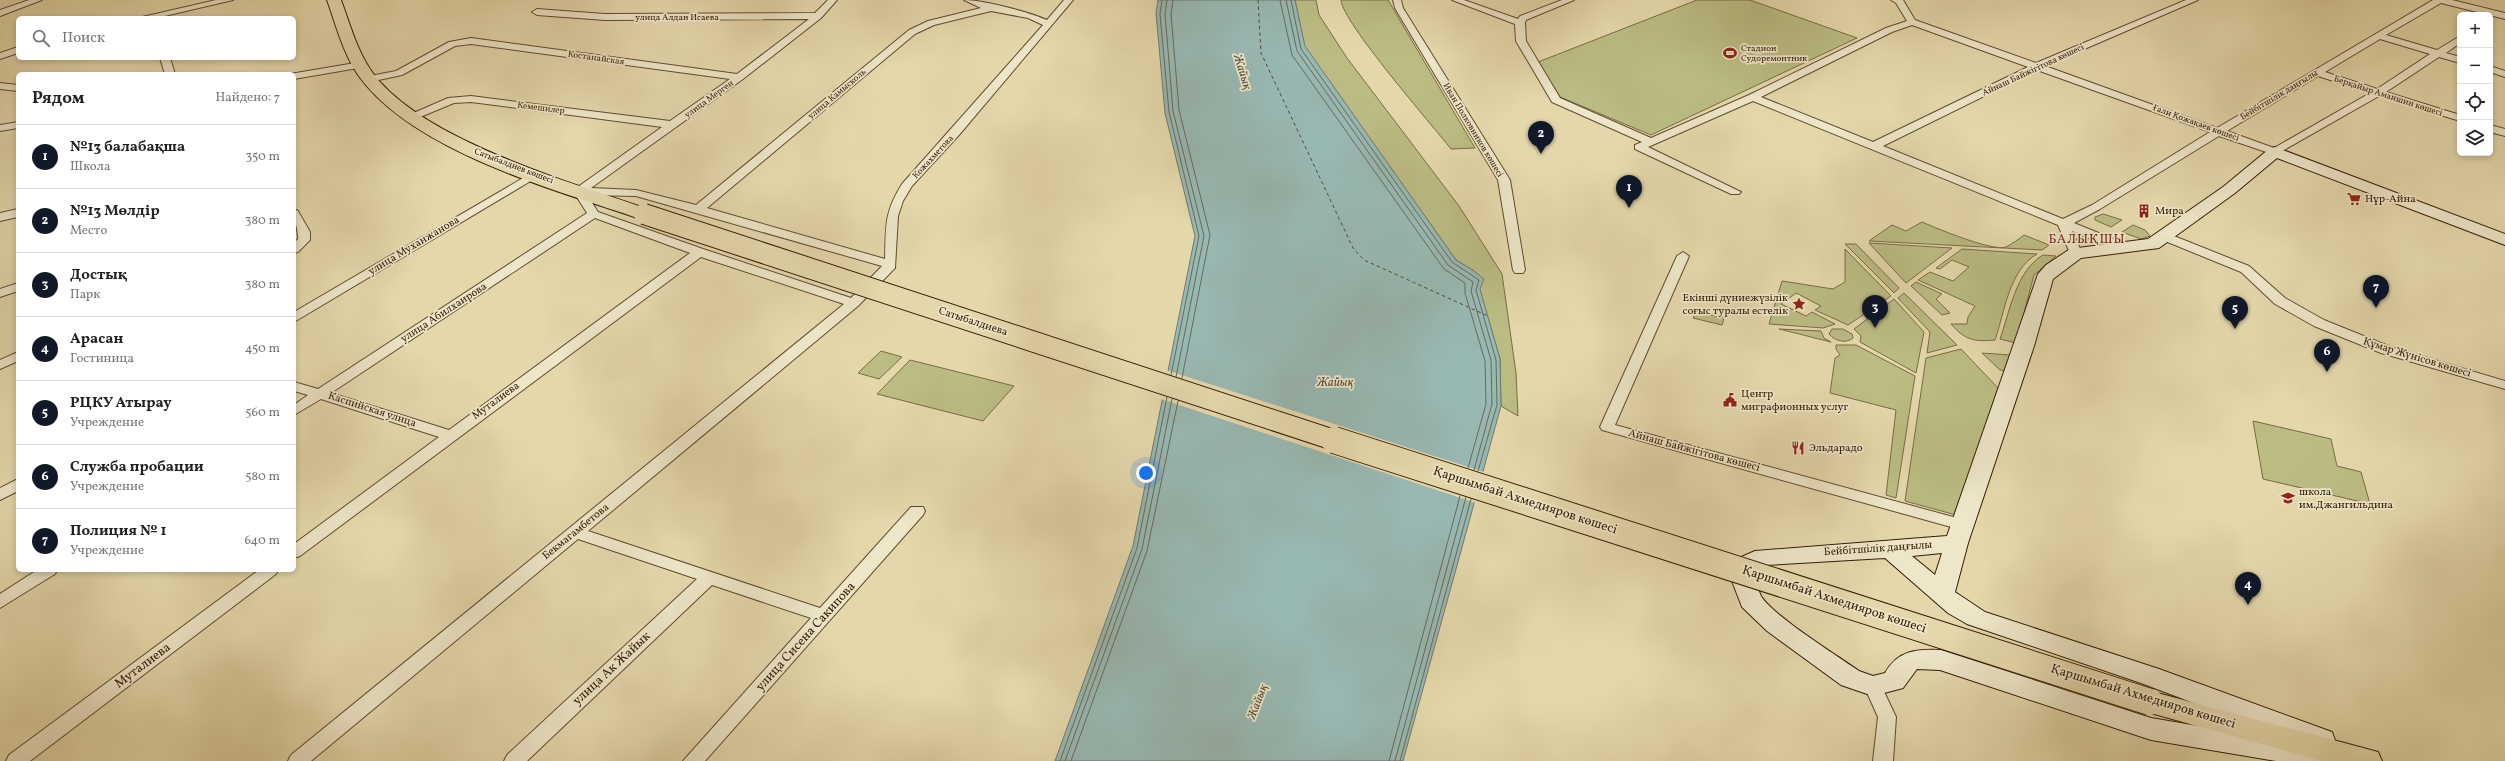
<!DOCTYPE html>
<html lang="ru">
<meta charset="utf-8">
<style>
:root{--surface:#fff;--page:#f2f2f2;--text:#222;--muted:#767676;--line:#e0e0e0;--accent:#111827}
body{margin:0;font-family:Vollkorn,serif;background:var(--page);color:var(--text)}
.controls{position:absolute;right:12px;top:12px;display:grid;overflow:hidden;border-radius:6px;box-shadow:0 2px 6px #0003}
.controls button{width:36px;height:36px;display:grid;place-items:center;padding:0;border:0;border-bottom:1px solid var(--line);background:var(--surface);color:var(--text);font:20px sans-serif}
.you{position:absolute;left:1146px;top:473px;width:14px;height:14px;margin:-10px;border:3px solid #fff;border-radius:50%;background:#1a73e8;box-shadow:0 0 0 6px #1a73e833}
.badge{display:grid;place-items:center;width:26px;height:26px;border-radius:50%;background:var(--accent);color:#fff;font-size:13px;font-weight:700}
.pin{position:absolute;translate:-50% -33px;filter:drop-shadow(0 1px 2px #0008)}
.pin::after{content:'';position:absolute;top:21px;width:14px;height:12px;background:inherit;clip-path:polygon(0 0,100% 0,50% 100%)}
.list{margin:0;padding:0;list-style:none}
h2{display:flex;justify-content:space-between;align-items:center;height:52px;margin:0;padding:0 16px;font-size:17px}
h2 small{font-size:13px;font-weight:400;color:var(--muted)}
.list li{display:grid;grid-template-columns:26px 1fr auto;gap:12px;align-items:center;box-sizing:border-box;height:64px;padding:0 16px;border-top:1px solid var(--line)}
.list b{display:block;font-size:15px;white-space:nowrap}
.list p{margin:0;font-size:13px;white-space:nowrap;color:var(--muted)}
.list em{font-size:13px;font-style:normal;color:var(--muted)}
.icon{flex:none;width:22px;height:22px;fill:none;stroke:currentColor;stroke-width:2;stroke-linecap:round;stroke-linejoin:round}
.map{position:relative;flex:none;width:2505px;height:761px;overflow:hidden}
.search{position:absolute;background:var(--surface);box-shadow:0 2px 6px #0003;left:16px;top:16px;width:280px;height:44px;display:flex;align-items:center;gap:10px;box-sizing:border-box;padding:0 14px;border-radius:6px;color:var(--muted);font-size:15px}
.panel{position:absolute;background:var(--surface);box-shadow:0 2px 6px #0003;left:16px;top:72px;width:280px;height:500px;border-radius:6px}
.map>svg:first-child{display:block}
.green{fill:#bbbc84;stroke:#786c44}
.water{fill:#98b8b2;stroke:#707a6d}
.pier{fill:#e4d8ab}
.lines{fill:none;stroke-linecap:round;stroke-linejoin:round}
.shore{stroke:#666a5c;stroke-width:1}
.ferry{stroke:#524b39;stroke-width:1;stroke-dasharray:3.5 3;stroke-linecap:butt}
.street-casing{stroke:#604b2e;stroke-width:2}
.secondary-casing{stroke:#341c05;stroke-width:2}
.primary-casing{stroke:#341c05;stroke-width:2}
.street{fill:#ede6c8;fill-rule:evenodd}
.secondary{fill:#ede6c8;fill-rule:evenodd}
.primary{fill:#e4d8ab;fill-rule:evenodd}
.primary-bridge-far1-casing{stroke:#341c05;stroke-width:22;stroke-linecap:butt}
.primary-bridge-casing{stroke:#341c05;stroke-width:28;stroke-linecap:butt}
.primary-bridge-far1{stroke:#e4d8ab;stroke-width:20}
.primary-bridge{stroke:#e4d8ab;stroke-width:26}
.labels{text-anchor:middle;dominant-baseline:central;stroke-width:3.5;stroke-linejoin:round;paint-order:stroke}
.far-street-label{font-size:9px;fill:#341c05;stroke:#ede6c8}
.far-poi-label{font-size:9px;fill:#341c05;stroke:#ede6c8;text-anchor:start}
.poi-label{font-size:11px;fill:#341c05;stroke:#ede6c8;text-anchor:start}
.street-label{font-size:11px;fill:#341c05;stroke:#ede6c8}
.water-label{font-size:12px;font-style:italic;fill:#524b39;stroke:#ede6c8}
.quarter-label{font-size:13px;letter-spacing:1px;fill:#7a1f14;stroke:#ede6c8}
.near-street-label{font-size:13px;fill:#341c05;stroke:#ede6c8}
</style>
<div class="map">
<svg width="2505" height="761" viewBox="0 0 2505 761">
<rect width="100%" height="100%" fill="#e4d8ab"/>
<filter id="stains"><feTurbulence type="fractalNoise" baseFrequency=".005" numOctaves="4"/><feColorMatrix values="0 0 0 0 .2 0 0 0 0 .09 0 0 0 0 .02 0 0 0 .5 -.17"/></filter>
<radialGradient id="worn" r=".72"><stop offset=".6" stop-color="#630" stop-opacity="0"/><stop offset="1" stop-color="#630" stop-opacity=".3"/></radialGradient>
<!-- green -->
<g class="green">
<path d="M1295,0H1316L1319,15L1347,58L1459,206L1502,274L1516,373L1518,416L1501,406L1500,359L1474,271L1456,260L1304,46Z"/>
<path d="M1341,0H1388L1475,148L1451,149C1433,126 1342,22 1341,0Z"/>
<path d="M1697,0H1750L1857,38L1651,135L1560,97L1538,62Z"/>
<path d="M2103,214L2122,220L2111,227L2095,220V217Z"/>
<path d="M1922,222C1936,228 1993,252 2006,247C2012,244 2019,239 2024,235L2049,245L2042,250L1869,241L1892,225L1906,231Z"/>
<path d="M2133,225L2145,230L2150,236L2141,239L2122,232Z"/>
<path d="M1869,243L1952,248L1906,283Z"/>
<path d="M1845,244H1856L1899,288L1894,293Z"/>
<path d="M1845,249L1891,296L1848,325L1815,310L1821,306L1796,293L1781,304L1806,316L1812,312L1835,324L1823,328L1769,324L1782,281L1833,289L1845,282Z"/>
<path d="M1962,249L2037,254C2009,270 2005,311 1995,340C1974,342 1965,340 1951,324H1967L1968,317L1975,306L1918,280L1930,272L1953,281L1969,267L1952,260L1940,269L1936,268Z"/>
<path d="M2043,255L2056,256L2034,275L2016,343L2000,339C2010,311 2016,271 2043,255Z"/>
<path d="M1916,282L1942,294L1936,299L1950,313L1942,315L1911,286Z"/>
<path d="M1904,293L1957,345L1927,353L1930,332L1898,298Z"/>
<path d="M1894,299L1924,332L1916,373L1860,342L1861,336L1854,329Z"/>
<path d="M1696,311L1724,318L1722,325L1693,318Z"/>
<path d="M1779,329L1821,331L1824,338L1831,342Z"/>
<path d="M1832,329H1843L1852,334L1853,338C1846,344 1835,341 1829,334Z"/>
<path d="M1836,345H1856L1915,376L1896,498L1886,495L1896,410L1830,393L1835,358L1840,355L1836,349Z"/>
<path d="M1961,349L1998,388L1956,515L1905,501L1926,358Z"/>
<path d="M881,351L902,357L879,379L858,373Z"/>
<path d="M1982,353L2010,355L2006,371L2000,370Z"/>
<path d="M910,360L1014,386L983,421L877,394Z"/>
<path d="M2253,421L2331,439L2337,466L2361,472L2370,504L2263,479Z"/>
</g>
<!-- water -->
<path class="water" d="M1158,0H1295L1305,46L1456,260L1474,271L1484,279L1480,289L1500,359L1501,406L1403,761H1055L1133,546L1195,236L1165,113L1156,13Z"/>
<!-- pier -->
<path class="pier" d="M1166,370L1484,472L1476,503L1161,399Z"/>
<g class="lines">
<!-- shore -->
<g class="shore">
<path d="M1162,0L1160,14L1169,112L1199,236L1171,375"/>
<path d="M1167,0L1165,14L1173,111L1204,236L1176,377"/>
<path d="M1173,0L1171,14L1179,110L1210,235L1182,378"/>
<path d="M1280,0L1292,55L1444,269L1465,283V293L1485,361L1486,404L1468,468"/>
<path d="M1286,0L1297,51L1448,265L1473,282L1471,291L1491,360L1492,404L1474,470"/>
<path d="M1291,0L1301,49L1452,262L1479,280L1476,290L1496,360L1497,405L1478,471"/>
<path d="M1060,761L1137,548L1167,397"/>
<path d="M1065,761L1142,549L1172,399"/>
<path d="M1071,761L1147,551L1178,401"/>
<path d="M1389,761L1460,496"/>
<path d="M1395,761L1466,497"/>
<path d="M1400,761L1471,499"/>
</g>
<!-- ferry -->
<path class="ferry" d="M1258,0L1261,53L1353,248L1364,260L1488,316"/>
<!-- street casing -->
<g class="street-casing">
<g id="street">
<path d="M29,0H42L0,16V10Z"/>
<path d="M216,0H233L156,18H138Z"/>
<path d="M828,0H837L821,18L743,79L591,188L636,190L696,205L909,30L928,21L981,8L964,0C983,0 1029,12 1047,20L1064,0H1073L959,135L912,186L903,201L898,216L895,268L858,306L588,531L820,608L911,507H923L925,511L923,515L705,761H683L811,618L712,585L527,761H504L507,755L697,579L578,539L311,761H288L291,755L844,304L701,257L300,556L294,558V544L439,437L321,399L294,415V405L308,395L294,391V382L318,389L587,213L573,191L575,189L662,127L471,102L454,103L413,120L408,117L409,115L448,98L471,96L670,121L730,79L471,44L455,46L402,75L369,82L364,79L365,77L396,71L449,42L471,38L737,74L809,19L605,20L537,15L532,12L537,9L605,14L815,13ZM991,11L1028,18L1043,25L902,184C884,213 886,226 885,259L707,208L915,34L934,25ZM587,195L636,196L882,266L851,298L703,249L598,212ZM595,218L690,253L449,430L331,393Z"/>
<path d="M1393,0H1401L1403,8L1510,180L1525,270L1523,273H1515L1513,270L1498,180L1395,8Z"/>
<path d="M1452,0H1464L1518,19L1520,16L1562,0H1574L1526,20L1525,23L1526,41L1560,98L1651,138L1749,95L1886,28L1907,21L1896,3L1891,0H1903L1915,20L2036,63L2186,0H2198L2045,66L2217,128L2433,0H2452L2505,13V19L2441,3L2386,35L2437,50L2460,36V43L2446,53L2460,57V63L2439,57L2386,92L2460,115V121L2379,96L2275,155L2219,136L2100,209L2074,223L2128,245L2130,248L2128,251H2120L2072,231L2082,253L2076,257L2070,253L2058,225L1753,101L1648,147L1741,192L1739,194H1731L1635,149V145L1642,142L1552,102L1516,41L1515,24ZM1912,25L2028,67L1873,142L1761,97L1892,32ZM2380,39L2430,54L2377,89L2325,72ZM2037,70L2210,132L2092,205L2063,219L1883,146ZM2318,76L2370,93L2274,148L2227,131Z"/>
<path d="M18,47V53L0,59V53Z"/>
<path d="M160,58H170L175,74H165Z"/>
<path d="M361,62L366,65L364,67L294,79V74H290Z"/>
<path d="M2490,66L2505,71V77L2490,72Z"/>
<path d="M0,83L18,85V91L0,89Z"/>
<path d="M18,122V128L0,131V125Z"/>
<path d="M2490,125L2505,129V136L2490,132Z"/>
<path d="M535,171L539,172V176L294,322V312Z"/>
<path d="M18,209V217L0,221V213Z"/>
<path d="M294,209L298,211L310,232V240L298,252L294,253V243L298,239C298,229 294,220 294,209Z"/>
<path d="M2164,232L2249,266L2285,298L2324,320L2391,347L2505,381V389L2381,353L2314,326L2275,304L2241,272L2160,239L2158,236Z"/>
<path d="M1683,252L1689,256L1615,425L1968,521L1970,525L1968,529L1962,530L1602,430L1600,427L1677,256Z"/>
<path d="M18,283V291L0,297V289Z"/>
<path d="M18,352V361L0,369V360Z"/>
<path d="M18,479V491L0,500V488Z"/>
<path d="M37,570H57L55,574L0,608V594Z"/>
<path d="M259,570H278L276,574L30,761H6L9,755Z"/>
<path d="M1873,679L1879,681L1896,717L1893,761H1873L1878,717L1864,686L1867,681Z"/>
</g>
</g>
<!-- secondary casing -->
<g class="secondary-casing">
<path id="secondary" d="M2275,147L2505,234V245L2277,158L2235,193L2159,248L2081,258L2053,279L2034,346L1968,543L1955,592L1985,612L2159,669L2332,732L2335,740L2331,748L2352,753L2356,761H2276L2151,740L1940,670L1917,669L1903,688L1873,696L1841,685L1767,631L1742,607L1732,581L1735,564L1739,558L1755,551L1947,536L2038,274L2046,265L2070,249L2148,239L2223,187L2269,149ZM1942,553L1935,575L1912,556ZM1885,558L1948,613L1967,624L2141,683L2299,743L2151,718L1941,650C1917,649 1898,650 1885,673L1873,676L1859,671C1838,656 1772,615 1761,596C1756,586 1756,579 1758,569L1766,565Z"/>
</g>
<!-- primary casing -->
<g class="primary-casing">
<g id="primary">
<path d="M327,0H341C350,24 357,51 372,72C421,140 572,183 651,210L653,214L651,218H637C553,189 412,151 358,75C343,53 336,25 327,0Z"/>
<path d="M2150,691L2367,749L2378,752L2382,761H2322L2140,710L2136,702L2140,694Z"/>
</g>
</g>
<!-- street -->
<use href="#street" class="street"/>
<!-- secondary -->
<use href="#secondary" class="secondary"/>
<!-- primary -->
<use href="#primary" class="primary"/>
<!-- primary-bridge-far1 casing -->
<g class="primary-bridge-far1-casing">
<path id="primary-bridge-far1" d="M644,214L1337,441"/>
</g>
<!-- primary-bridge casing -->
<g class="primary-bridge-casing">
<path id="primary-bridge" d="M1334,440L2150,702"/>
</g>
<!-- primary-bridge-far1 -->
<use href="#primary-bridge-far1" class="primary-bridge-far1"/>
<!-- primary-bridge -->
<use href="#primary-bridge" class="primary-bridge"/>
</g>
<!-- icons -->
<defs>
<g id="stadium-bare" transform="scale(1.08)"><path d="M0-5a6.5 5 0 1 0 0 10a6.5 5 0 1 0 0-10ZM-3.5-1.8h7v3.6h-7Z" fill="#8f2418" stroke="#ede6c8" stroke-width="2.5" paint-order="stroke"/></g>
<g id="supermarket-bare" transform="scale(1.08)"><path d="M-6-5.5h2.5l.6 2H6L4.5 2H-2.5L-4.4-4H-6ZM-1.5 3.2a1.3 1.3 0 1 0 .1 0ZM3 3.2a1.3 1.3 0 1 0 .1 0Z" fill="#8f2418" stroke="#ede6c8" stroke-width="2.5" paint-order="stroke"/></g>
<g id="building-bare" transform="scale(1.08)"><path d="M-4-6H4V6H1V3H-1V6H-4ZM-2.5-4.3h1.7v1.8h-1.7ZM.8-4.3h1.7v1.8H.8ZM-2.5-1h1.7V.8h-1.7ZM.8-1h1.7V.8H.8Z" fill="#8f2418" stroke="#ede6c8" stroke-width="2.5" paint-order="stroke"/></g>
<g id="sight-bare" transform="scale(1.08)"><path d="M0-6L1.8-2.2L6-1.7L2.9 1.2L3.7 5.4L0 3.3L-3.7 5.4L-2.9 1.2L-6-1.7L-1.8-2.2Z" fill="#8f2418" stroke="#ede6c8" stroke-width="2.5" paint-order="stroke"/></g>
<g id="civic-bare" transform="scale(1.08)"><path d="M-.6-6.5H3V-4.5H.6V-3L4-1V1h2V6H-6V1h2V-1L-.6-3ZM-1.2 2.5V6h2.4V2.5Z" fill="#8f2418" stroke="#ede6c8" stroke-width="2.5" paint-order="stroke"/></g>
<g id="restaurant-bare" transform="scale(1.08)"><path d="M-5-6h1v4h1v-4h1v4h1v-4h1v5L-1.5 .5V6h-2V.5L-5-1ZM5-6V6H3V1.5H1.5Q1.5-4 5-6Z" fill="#8f2418" stroke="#ede6c8" stroke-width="2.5" paint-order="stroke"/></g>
<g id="school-bare" transform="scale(1.08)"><path d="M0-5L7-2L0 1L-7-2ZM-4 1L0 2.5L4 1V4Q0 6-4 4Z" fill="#8f2418" stroke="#ede6c8" stroke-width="2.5" paint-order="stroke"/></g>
</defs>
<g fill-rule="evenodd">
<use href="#stadium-bare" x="1730" y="53"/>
<use href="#supermarket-bare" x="2354" y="199"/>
<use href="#building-bare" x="2144" y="211"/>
<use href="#sight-bare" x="1799" y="304"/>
<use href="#civic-bare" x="1730" y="400"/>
<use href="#restaurant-bare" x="1798" y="448"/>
<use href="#school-bare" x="2288" y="498"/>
</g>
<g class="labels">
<!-- far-street labels -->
<g class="far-street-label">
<text x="677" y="17">улица Алдан Исаева</text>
<text transform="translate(596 58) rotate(8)">Костанайская</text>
<text transform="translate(2033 70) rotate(-25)">Айнаш Байжігітова көшесі</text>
<text transform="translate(837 94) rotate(-40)">улица Камысколь</text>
<text transform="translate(2279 95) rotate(-31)">Бейбітшілік даңғылы</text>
<text transform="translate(2388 96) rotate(18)">Берқайыр Аманшин көшесі</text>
<text transform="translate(709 99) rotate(-36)">улица Мерген</text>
<text transform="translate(541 108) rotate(7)">Кемешилер</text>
<text transform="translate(2196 123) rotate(20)">Ғали Қожақаев көшесі</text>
<text transform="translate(1473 130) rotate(59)">Иван Полковников көшесі</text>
<text transform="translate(933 157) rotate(-47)">Кожахметова</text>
<text transform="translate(514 166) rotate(21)">Сатыбалдиев көшесі</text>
</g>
<!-- far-poi labels -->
<g class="far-poi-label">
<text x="1741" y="48">Стадион<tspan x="1741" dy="10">Судоремонтник</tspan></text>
</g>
<!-- poi labels -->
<g class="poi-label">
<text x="2365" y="199">Нұр-Айна</text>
<text x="2155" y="211">Мира</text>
<text x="1788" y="298" text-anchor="end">Екінші дүниежүзілік<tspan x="1788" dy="13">соғыс туралы естелік</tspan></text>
<text x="1741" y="394">Центр<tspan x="1741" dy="13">миграфионных услуг</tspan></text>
<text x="1809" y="448">Эльдарадо</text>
<text x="2299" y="492">школа<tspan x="2299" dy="13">им.Джангильдина</tspan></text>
</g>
<!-- street labels -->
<g class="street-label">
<text transform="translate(414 246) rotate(-31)">улица Муханжанова</text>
<text transform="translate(444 313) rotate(-33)">улица Абилхаирова</text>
<text transform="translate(973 322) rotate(18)">Сатыбалдиева</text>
<text transform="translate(2417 358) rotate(17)">Құмар Жүнісов көшесі</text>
<text transform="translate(496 401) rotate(-36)">Муталиева</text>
<text transform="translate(372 410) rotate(18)">Каспийская улица</text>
<text transform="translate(1694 451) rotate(15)">Айнаш Байжігітова көшесі</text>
<text transform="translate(576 532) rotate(-39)">Бекмагамбетова</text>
<text transform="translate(1878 549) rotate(-4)">Бейбітшілік даңғылы</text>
</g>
<!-- water labels -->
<g class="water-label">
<text transform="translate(1242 72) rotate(73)">Жайық</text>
<text x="1335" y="383">Жайық</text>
<text transform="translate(1258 702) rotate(-69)">Жайық</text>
</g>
<!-- quarter labels -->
<g class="quarter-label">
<text x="2087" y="240">БАЛЫҚШЫ</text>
</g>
<!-- near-street labels -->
<g class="near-street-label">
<text transform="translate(1525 501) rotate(18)">Қаршымбай Ахмедияров көшесі</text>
<text transform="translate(1834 600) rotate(18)">Қаршымбай Ахмедияров көшесі</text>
<text transform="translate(806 637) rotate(-48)">улица Сисена Сакипова</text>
<text transform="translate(143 666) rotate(-37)">Муталиева</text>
<text transform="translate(612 669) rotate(-43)">улица Ак Жайык</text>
<text transform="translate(2143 697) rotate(17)">Қаршымбай Ахмедияров көшесі</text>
</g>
</g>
<rect width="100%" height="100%" filter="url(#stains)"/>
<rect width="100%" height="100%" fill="url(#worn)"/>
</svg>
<div class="controls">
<button>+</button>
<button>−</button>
<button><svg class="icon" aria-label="locate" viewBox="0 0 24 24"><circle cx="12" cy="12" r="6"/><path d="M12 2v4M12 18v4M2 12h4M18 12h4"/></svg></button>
<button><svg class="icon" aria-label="layers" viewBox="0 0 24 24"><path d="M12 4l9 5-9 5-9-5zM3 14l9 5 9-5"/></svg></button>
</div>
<div class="you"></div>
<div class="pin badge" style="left:1629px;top:208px">1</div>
<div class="pin badge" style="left:1541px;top:154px">2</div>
<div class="pin badge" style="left:1875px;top:328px">3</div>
<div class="pin badge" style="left:2248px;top:605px">4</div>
<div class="pin badge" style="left:2235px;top:329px">5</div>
<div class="pin badge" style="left:2327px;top:372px">6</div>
<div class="pin badge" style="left:2376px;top:308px">7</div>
<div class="search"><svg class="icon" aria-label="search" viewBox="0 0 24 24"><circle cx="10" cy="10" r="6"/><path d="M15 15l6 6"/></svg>Поиск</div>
<section class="panel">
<h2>Рядом<small>Найдено: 7</small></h2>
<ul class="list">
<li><span class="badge">1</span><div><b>№13 балабақша</b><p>Школа</p></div><em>350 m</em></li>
<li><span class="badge">2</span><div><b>№13 Мөлдiр</b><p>Место</p></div><em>380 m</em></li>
<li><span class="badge">3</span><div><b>Достық</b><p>Парк</p></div><em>380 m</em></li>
<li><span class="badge">4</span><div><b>Арасан</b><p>Гостиница</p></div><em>450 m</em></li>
<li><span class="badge">5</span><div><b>РЦКУ Атырау</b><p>Учреждение</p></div><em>560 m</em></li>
<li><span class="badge">6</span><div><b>Служба пробации</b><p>Учреждение</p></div><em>580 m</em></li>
<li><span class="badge">7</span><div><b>Полиция № 1</b><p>Учреждение</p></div><em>640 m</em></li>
</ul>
</section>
</div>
